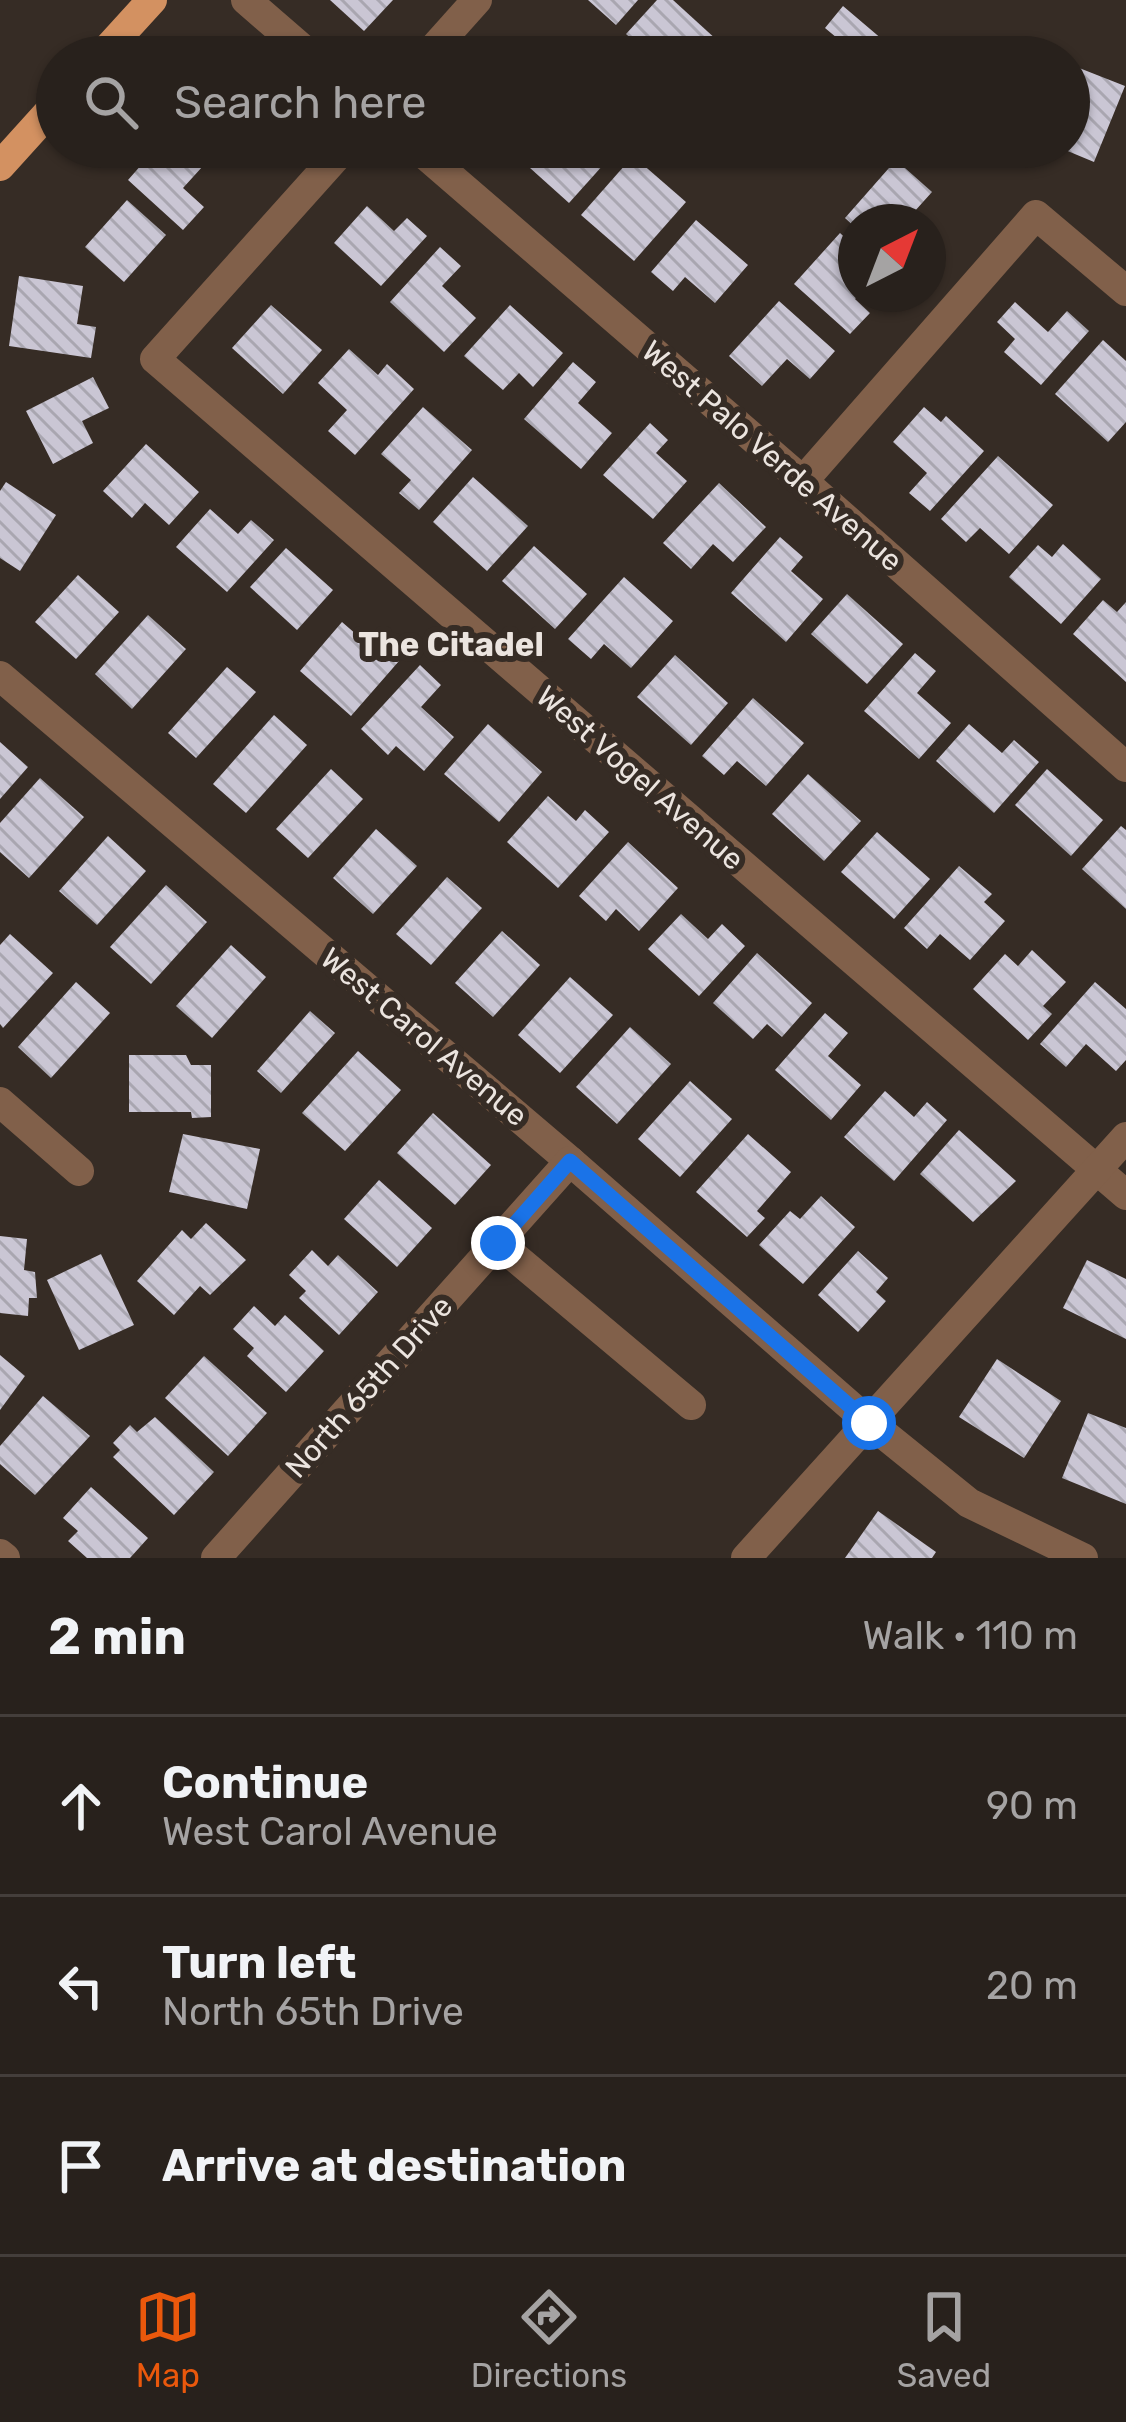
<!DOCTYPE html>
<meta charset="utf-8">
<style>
:root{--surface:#28211c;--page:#342e29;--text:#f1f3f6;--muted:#a5a3a3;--line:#443e3b;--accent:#ea580c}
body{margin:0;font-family:Rubik,sans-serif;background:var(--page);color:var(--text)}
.compass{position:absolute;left:838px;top:204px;width:108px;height:108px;border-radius:50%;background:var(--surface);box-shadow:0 3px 9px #0004;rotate:42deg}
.stop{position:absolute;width:36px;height:36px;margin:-27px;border:9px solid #1a73e8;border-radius:50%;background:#fff}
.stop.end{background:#1a73e8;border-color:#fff;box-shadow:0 3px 12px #0008}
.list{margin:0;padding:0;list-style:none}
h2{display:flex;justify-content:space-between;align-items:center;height:156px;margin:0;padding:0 48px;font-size:51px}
h2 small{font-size:39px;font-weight:400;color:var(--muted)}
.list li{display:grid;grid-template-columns:78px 1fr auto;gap:36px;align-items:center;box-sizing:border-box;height:180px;padding:0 48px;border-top:3px solid var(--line)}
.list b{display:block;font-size:45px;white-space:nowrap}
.list p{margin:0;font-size:39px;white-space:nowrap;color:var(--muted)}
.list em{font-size:39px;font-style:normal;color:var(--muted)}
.icon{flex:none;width:66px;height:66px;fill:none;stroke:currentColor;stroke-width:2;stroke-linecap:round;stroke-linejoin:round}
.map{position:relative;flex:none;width:1126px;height:1558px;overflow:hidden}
.search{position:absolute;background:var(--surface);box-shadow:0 3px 9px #0004;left:36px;right:36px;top:36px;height:132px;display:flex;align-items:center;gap:30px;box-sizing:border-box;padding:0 42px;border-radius:66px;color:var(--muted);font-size:45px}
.sheet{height:696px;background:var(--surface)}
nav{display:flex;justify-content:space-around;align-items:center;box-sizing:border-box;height:168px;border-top:3px solid var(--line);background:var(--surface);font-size:33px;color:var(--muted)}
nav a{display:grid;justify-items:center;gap:6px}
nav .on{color:var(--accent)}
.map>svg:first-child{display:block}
.building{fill:url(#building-back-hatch)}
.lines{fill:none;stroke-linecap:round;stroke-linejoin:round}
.minor{stroke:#81604a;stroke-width:30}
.major{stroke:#d39161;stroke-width:30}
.route{stroke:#1a73e8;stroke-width:15}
.labels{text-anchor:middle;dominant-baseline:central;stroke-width:12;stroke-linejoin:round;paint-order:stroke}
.street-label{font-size:30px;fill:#ebe4df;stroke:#362c25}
.neighbourhood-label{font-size:33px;font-weight:bold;fill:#ebe4df;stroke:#362c25}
</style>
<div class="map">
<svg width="1126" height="1558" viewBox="0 0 1126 1558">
<defs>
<pattern id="building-back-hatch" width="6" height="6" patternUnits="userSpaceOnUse" patternTransform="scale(3)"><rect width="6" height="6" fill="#cac6d4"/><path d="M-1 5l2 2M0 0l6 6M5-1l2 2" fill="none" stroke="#a9a6b0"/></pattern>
</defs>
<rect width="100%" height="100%" fill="#362c25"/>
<!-- building -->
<g class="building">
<path d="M330,0H393L364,31Z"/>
<path d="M588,0H638L616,25Z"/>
<path d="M657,0H673L718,41L703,57H652L626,34Z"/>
<path d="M843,6L903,57H821L837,38L825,28Z"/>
<path d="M1069,64L1125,86L1094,162L1058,147H1069L1073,127L1069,125Z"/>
<path d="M157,147H204L213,155L183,188L204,207L183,230L128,180Z"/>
<path d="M531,147H585L604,164L569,203L520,159Z"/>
<path d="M939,147H1015L1016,151L942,165Z"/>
<path d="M633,156L686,202L634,261L581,215Z"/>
<path d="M896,160L932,192L905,222H856V228L845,218Z"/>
<path d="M127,200L166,235L124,282L85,247Z"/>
<path d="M367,206L394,231L407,218L427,236L381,286L334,243Z"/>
<path d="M696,220L748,265L715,303L685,277L673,291L651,272Z"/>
<path d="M840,233L856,248V294H860L855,299L870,313L850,334L794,284Z"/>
<path d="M440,247L461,266L442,286L476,318L444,352L390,302Z"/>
<path d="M19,276L83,286L77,324L96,327L91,358L9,346Z"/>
<path d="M779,301L835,351L810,379L787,359L762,386L729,356Z"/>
<path d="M1015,302L1048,332L1067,311L1089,331L1041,385L1004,352L1015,339L997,322Z"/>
<path d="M271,305L322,350L283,394L232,348Z"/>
<path d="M510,305L563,353L533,387L519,373L503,390L464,356Z"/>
<path d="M1103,340L1126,361V422L1108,442L1055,394Z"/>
<path d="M349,349L378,375L387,364L414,389L355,455L328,431L347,410L318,383Z"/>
<path d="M573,362L596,382L578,403L612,433L581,469L524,419Z"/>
<path d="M93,377L109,408L82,421L93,443L53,464L26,411Z"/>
<path d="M423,407L472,450L419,510L399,493L411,480L381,454Z"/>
<path d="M924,407L941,422L946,416L984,451L930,511L909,493L927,473L893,442Z"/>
<path d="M650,423L668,440L656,453L687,481L653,519L603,475Z"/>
<path d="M146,444L199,492L169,525L145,503L132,518L103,491Z"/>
<path d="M998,456L1053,505L1009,554L980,528L966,542L941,519Z"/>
<path d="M473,477L528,526L487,571L433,522Z"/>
<path d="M6,482L56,515L20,571L0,558V491Z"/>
<path d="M719,483L766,527L733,562L713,544L691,569L663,543Z"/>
<path d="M210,509L238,534L251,520L274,540L227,592L176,547Z"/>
<path d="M780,537L803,557L791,571L823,599L786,642L731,593Z"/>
<path d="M1063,544L1101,579L1061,624L1009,577L1038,545L1052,557Z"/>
<path d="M534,546L587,594L555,629L502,581Z"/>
<path d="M286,548L333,590L297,630L250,587Z"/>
<path d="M78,575L119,612L76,659L35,622Z"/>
<path d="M624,577L673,621L631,668L604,644L591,659L568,639Z"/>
<path d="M847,594L903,644L867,684L811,634Z"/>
<path d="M1103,600L1117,612L1126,602V682L1073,634Z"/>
<path d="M148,615L186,649L132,709L95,674Z"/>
<path d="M342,622L372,648L385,633L406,653L351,716L300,671Z"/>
<path d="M915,653L936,671L917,693L951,723L919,759L864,711Z"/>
<path d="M675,655L728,703L691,745L637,697Z"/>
<path d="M420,665L441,685L421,707L454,737L424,771L396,746L388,755L361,729Z"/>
<path d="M227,667L256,692L196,758L168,733Z"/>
<path d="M753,698L804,743L766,786L737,761L724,775L702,756Z"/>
<path d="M274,715L307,745L246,813L213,784Z"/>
<path d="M488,724L542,772L499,822L444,774Z"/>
<path d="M969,724L1002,753L1014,740L1039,762L994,813L936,761Z"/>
<path d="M0,742L28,767L0,799Z"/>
<path d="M331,769L363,799L308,858L276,829Z"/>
<path d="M1047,769L1103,820L1071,856L1015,805Z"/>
<path d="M808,774L861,821L824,861L772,814Z"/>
<path d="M40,778L84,817L29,878L0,852V823Z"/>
<path d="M548,796L576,821L585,810L609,832L558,888L507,842Z"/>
<path d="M1121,826L1126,830V909L1082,869Z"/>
<path d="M376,829L417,866L373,914L333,878Z"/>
<path d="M877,832L930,879L894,919L841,872Z"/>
<path d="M108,836L146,871L97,925L59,891Z"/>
<path d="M628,842L678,888L639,931L616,909L606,921L579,896Z"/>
<path d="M959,866L992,894L984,902L1005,921L970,960L940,934L927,949L904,928Z"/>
<path d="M447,877L482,908L431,965L396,934Z"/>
<path d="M166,885L207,922L151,984L110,947Z"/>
<path d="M681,914L708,939L722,924L745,946L699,996L648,949Z"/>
<path d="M502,931L540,965L493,1017L455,983Z"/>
<path d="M10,934L53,973L3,1028L0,1024V945Z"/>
<path d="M231,945L266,977L212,1038L176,1006Z"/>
<path d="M1032,950L1066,982L1043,1006L1052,1014L1028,1040L973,989L1005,954L1018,966Z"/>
<path d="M757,953L812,1003L782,1037L767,1024L753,1039L713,1003Z"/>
<path d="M570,977L613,1015L560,1073L518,1035Z"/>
<path d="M76,982L110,1013L51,1078L18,1047Z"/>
<path d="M1095,982L1126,1009V1060L1116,1071L1086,1044L1066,1067L1040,1044Z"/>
<path d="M310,1011L335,1033L281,1093L257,1071Z"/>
<path d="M825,1013L848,1033L828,1056L861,1085L831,1120L775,1070Z"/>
<path d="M630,1027L671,1064L617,1124L576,1087Z"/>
<path d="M358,1051L401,1090L345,1151L302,1113Z"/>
<path d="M129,1055H186L191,1065H211V1117L192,1118L191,1112H129Z"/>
<path d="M690,1081L732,1119L680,1177L638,1139Z"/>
<path d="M885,1091L914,1117L927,1102L947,1120L894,1181L844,1137Z"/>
<path d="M433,1113L491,1165L455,1205L397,1153Z"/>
<path d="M959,1130L1016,1181L973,1222L920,1174Z"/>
<path d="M183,1134L260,1149L247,1209L169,1192Z"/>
<path d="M748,1134L791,1172L757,1211L765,1218L747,1237L696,1192Z"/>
<path d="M379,1180L432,1228L397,1267L344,1219Z"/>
<path d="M821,1196L855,1227L803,1284L759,1245L790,1211L800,1219Z"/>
<path d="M206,1223L246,1260L210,1295L200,1286L174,1315L137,1281L182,1230L191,1239Z"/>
<path d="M0,1236L27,1239L24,1270L35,1272L37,1298H29L28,1316L0,1313Z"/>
<path d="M312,1250L328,1266L338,1255L378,1292L339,1335L299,1298L306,1291L289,1275Z"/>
<path d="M858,1251L888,1278L876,1292L886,1301L858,1332L818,1295Z"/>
<path d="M101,1254L134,1325L79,1350L47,1280Z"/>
<path d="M1087,1260L1126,1279V1339L1063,1308Z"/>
<path d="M254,1306L275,1326L285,1315L324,1351L286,1392L247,1356L254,1348L233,1329Z"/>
<path d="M0,1355L25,1376L0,1410Z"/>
<path d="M204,1356L267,1413L228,1456L165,1398Z"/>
<path d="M997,1359L1061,1401L1024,1458L959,1417Z"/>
<path d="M43,1396L90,1436L35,1495L0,1464V1446Z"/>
<path d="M1088,1413L1126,1428V1504L1062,1478Z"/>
<path d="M155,1417L214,1472L174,1515L113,1457L120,1450L113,1443L130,1425L137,1432Z"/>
<path d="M91,1487L148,1538L130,1558H87L68,1541L78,1531L63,1518Z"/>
<path d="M878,1511L936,1552L932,1558H845Z"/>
</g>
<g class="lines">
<!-- minor -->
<g class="minor">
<path d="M246,0L312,57"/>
<path d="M426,57L477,0"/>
<path d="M345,147L155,359L1126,1195"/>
<path d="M416,147L803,481L1126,767"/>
<path d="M803,481L1036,215L1126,291"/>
<path d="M0,676L570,1161L870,1423L969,1503L1083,1558"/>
<path d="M0,1102L79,1171"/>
<path d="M498,1243L691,1405"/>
<path d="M0,1554L5,1558"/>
<path d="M216,1558L570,1161"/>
<path d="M746,1558L1126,1137"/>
</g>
<!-- major -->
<g class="major">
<path d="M100,57L152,0"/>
<path d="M0,166L57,103"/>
</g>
</g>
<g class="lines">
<!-- route -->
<path class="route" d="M498,1243L570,1161L869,1423"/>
</g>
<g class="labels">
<!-- street labels -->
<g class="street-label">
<text transform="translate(772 456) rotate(41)">West Palo Verde Avenue</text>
<text transform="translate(640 778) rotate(41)">West Vogel Avenue</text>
<text transform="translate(424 1037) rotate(40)">West Carol Avenue</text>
<text transform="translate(369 1387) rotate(-48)">North 65th Drive</text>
</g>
<!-- neighbourhood labels -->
<g class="neighbourhood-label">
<text x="451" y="644">The Citadel</text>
</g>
</g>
</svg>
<svg class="compass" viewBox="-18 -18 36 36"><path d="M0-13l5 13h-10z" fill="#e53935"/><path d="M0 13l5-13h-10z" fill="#a5a3a3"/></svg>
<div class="stop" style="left:869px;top:1423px"></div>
<div class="stop end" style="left:498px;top:1243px"></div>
<div class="search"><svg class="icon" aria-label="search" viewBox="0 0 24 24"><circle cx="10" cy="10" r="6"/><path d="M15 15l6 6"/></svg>Search here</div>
</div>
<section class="sheet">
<h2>2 min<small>Walk · 110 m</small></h2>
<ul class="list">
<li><svg class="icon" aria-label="ahead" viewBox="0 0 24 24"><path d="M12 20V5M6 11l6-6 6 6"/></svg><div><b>Continue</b><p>West Carol Avenue</p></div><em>90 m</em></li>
<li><svg class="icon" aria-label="left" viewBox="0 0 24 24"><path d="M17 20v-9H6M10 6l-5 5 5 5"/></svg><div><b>Turn left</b><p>North 65th Drive</p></div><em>20 m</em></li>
<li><svg class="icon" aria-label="arrive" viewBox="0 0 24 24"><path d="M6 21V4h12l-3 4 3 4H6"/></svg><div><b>Arrive at destination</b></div></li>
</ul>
</section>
<nav>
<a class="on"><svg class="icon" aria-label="map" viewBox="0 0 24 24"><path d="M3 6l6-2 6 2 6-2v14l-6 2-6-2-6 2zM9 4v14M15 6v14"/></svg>Map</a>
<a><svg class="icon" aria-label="directions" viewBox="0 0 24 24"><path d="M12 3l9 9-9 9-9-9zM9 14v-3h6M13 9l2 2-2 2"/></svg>Directions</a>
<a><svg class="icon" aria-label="saved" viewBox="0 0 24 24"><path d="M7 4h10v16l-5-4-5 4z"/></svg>Saved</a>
</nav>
